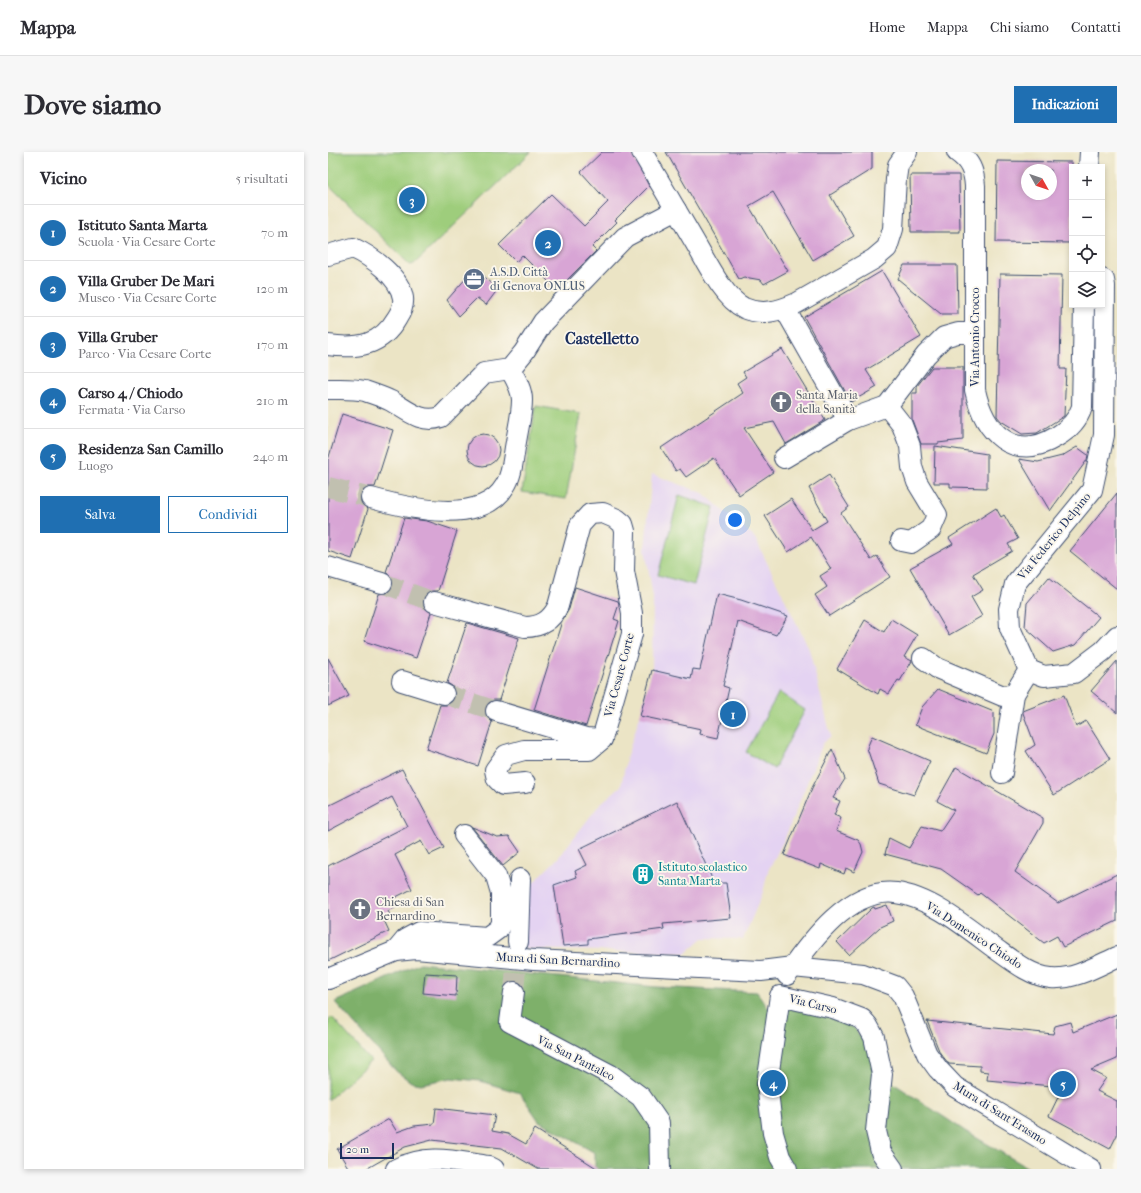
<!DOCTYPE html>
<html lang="it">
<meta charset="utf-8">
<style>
:root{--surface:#fff;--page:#f7f7f7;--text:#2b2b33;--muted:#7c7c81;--line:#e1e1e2;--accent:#1f6fb2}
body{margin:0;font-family:"IM FELL French Canon",serif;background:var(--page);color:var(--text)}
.controls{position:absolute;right:12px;top:12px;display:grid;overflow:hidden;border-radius:0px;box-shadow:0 2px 6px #0003}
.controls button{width:36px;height:36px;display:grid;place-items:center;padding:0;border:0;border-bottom:1px solid var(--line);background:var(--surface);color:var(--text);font:20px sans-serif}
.compass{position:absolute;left:693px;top:12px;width:36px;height:36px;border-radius:50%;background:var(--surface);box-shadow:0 2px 6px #0003;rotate:130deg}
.scale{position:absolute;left:12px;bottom:10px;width:54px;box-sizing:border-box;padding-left:4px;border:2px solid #1b2f5e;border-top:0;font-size:11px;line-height:14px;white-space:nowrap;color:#1b2f5e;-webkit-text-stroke:3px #fbf7ec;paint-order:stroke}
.you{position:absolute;left:407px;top:368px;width:14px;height:14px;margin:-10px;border:3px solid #fff;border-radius:50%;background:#1a73e8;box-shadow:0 0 0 6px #1a73e833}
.badge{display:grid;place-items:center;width:26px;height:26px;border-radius:50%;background:var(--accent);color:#fff;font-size:13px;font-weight:700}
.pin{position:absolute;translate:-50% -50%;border:2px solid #fff;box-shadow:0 1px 4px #0006}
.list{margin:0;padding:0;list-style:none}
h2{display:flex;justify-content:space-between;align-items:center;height:52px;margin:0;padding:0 16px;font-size:17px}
h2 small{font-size:13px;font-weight:400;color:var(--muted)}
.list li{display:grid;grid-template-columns:26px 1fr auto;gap:12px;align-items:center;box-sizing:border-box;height:56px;padding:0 16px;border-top:1px solid var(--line)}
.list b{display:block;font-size:15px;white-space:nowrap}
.list p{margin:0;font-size:13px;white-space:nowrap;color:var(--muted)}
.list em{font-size:13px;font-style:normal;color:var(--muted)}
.actions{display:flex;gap:8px;padding:12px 16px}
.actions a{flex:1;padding:9px 0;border:1px solid var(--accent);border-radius:0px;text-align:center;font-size:14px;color:var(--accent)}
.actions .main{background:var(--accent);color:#fff}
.icon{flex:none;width:22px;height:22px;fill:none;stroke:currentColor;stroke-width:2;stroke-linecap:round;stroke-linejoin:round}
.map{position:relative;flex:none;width:789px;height:1017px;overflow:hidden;border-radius:0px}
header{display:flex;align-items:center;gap:24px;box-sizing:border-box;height:56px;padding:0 20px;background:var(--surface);border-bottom:1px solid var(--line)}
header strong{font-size:19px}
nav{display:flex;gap:22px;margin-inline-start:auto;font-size:14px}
.intro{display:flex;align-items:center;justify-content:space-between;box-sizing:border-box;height:96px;padding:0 24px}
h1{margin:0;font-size:28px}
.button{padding:10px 18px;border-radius:0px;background:var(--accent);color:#fff;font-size:14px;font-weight:700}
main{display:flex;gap:24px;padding:0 24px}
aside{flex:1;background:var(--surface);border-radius:0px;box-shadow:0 2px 6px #0003}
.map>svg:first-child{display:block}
.built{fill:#e4d3f2}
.green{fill:#9ecd7b;stroke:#5c7e6c}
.forest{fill:#7eb06b;stroke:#4c7064}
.building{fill:#d8a5d5;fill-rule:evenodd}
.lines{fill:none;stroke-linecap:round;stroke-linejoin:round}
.street-tunnel{stroke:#c1c0b0;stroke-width:20;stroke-dasharray:20 10;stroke-linecap:butt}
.street-casing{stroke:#3a4a6d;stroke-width:22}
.street{stroke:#fff;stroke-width:20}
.labels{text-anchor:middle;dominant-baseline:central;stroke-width:3.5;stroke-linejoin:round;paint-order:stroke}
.service-label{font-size:12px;fill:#4e5e75;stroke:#fbf7ec;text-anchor:start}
.street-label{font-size:12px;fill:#1b2f5e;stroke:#fbf7ec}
.worship-label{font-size:12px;fill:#5b616d;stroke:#fbf7ec;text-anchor:start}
.culture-label{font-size:12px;fill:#0d838f;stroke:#fbf7ec;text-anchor:start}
.district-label{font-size:16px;font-weight:bold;fill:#1b2f5e;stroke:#fbf7ec}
</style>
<header>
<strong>Mappa</strong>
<nav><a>Home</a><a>Mappa</a><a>Chi siamo</a><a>Contatti</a></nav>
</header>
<div class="intro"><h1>Dove siamo</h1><a class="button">Indicazioni</a></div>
<main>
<aside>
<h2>Vicino<small>5 risultati</small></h2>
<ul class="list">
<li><span class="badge">1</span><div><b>Istituto Santa Marta</b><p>Scuola · Via Cesare Corte</p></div><em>70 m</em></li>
<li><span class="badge">2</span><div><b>Villa Gruber De Mari</b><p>Museo · Via Cesare Corte</p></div><em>120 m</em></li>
<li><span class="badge">3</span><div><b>Villa Gruber</b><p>Parco · Via Cesare Corte</p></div><em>170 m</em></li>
<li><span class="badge">4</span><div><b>Carso 4 / Chiodo</b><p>Fermata · Via Carso</p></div><em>210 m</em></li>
<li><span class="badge">5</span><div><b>Residenza San Camillo</b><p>Luogo</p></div><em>240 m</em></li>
</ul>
<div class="actions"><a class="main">Salva</a><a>Condividi</a></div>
</aside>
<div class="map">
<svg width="789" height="1017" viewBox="0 0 789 1017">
<rect width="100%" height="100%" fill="#fbf7ec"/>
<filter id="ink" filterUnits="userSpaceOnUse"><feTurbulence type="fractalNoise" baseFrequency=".025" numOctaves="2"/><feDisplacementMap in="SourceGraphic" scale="8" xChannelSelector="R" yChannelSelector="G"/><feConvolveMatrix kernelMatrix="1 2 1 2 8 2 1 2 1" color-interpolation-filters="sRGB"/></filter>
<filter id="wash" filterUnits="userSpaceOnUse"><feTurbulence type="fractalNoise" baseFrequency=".012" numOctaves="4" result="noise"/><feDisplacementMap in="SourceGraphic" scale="16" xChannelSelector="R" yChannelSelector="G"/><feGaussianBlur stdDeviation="0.9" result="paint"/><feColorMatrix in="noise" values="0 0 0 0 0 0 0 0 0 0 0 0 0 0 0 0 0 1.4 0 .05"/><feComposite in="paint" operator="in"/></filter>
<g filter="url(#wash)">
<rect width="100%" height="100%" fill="#ebe4c5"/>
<!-- built -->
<path class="built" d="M324,322L375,341L427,386L481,497L503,584L495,591L457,686L440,719L435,740L415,787L375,786L358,801L196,797L195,741L230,706L272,652L293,634L299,604L312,564L324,518L325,445L317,397Z"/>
<!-- green -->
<g class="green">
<path d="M0,0H203L86,112L82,113L0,32Z"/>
<path d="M208,254L253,262L238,347L194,340Z"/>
<path d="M351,343L386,355L366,433L330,423Z"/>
<path d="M451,540L477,558L446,617L418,600Z"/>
<path d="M4,865L43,909L0,948V869Z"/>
</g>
<!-- forest -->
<path class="forest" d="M92,811L328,835L429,840L440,856L465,855L505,866L527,876L554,919L565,931L637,979L702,1017H268L267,1014V1001L211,969L192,941L152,929L123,926L93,932L83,930L68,919L7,850Z"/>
<g id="blocks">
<!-- building -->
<g class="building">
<path d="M274,0H303L321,34L287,68L289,70L264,95L268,99L229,138L194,103L188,110L171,93L223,42L256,74L280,50L253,20Z"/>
<path d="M338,0H544V17L502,43L526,84L485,108L445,40L421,54L460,119L436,132L433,128L416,125L411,127Z"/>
<path d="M669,9L744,10V91L668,90ZM699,18H723V42H699Z"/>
<path d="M582,23H631L632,80H583Z"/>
<path d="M576,113H629L630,162H613L570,127Z"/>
<path d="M147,116L170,137L158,153L149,146L131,164L119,148Z"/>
<path d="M554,119L593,185L538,218L549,235L523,250L476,165Z"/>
<path d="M672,122L734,123L732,217H738L736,264L709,281L694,282L673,269L669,264Z"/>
<path d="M454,197L497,268L458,292L446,270L416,276L445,320L411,343L386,306L358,325L352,317L348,319L333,296L415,241L409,231L418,225L415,220Z"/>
<path d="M604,215H635V288L610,291V292H593L584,268V241H589V234Z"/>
<path d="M14,262L65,278L47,335H40L32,343V349L40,357L24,407L0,399V308Z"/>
<circle cx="155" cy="298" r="16"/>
<path d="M607,294L659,302V336L622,335V331H606Z"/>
<path d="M749,295L760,303L759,308L722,359L691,307L710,310L734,304Z"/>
<path d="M501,323L521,355L513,361L543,408L549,404L562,425L501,464L487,443L499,435L492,424L503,417L483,385L460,400L437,364L463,347L484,378L499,369L481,336Z"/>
<path d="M789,341V437L742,399Z"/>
<path d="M668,356L673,365L676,363L690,387L680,392L684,399L645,422L655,438L643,445L654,464L621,483L582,416L625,392L621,386Z"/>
<path d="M76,366L99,369L129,379L110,439H103L95,447V453L103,461L88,506L36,489L51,442L62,440L65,435V428L58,420Z"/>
<path d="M721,425L771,465L747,493L725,500L697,475L699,451Z"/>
<path d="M247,435L290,449L291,452L286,467L291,469L258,574L206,558L234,469L241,457Z"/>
<path d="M389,442L413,448L460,464L448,483L410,469L395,534L401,536L390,586L372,582L373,577L312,564L324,518L363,527L365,517L372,518Z"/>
<path d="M563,467L589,483L576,505L584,509L572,529L570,528L561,542L552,537L550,542L509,517L537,468L556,480Z"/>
<path d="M139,471L191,486L171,548H165L157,555V562L164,570L150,614L98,597L112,553H119L127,546V539L124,534L119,531Z"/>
<path d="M0,506L21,544L0,554Z"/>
<path d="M789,509V561L763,539Z"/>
<path d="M610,537L666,560V582L658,601L587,573L594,555Z"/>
<path d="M736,543L748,575L758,569L782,607L726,643L698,599L707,593L695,561V559Z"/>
<path d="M544,584L602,609L586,643L551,632L539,596Z"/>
<path d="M504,597L517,627L505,646L512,649L506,663L513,666L508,679L530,688L533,692L535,700L526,720L518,716L516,722L493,712L492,717L456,703L484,636Z"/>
<path d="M628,615L715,666V671L687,720L730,751L789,722V769L735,795L729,784L716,791L652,741L650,743L613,717L557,702L561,686L581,696L594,674L612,679L626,658L609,649Z"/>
<path d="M74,617L116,696L101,703L93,689L67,703L84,737L64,747L67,755L60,759L62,763L55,766L61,779L0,809V714L79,674L64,645L0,679V654Z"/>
<path d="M349,649L386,731H398L403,766L335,772L336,777L260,787V792L235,794L226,733L249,725L247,719L259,713L251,697Z"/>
<path d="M144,675L169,685L181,684L192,700L175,714Z"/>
<path d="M559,753L565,769L552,775L521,803L509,790L544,756L546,755L547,757Z"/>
<path d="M97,821L129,823L128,844L95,841Z"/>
<path d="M789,862V907L763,918L778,926L769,939L789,949V983L782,997L721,964L735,935L659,928L660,920L652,919V914L621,912L612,901L599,869L725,882L727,874L742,870L745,880Z"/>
<path d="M108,956L167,963L164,979L180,982L198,992L207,977L270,1017H210L174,996L104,988L77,995L38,1017H21L9,997L61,967L69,980L86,974L106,972Z"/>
</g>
</g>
</g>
<g filter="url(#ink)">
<use href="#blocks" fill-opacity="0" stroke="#3a4a6d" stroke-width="1"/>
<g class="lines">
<!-- street-tunnel -->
<g class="street-tunnel">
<path d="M0,335L43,346"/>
<path d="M54,431L106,450"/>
<path d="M116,542L168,559"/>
<path d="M186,840L190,790"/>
</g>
<!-- street casing -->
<g class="street-casing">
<g id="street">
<path d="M314,0C331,29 348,58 365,87C377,107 395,146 416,156C434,164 451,159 469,151L546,107L559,96L565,77L568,27L570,13L579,0"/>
<path d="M629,0C642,9 646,19 647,34V238C656,280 685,311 728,285C740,278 750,268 754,255L756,153"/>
<path d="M761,15L762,0"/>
<path d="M0,103L25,96C43,104 72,125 75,146C76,154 73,160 69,166C53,194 29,197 0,193"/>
<path d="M774,127L776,128L777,134L776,283L764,338L687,432L681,457L682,476L701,518L716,524L746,521L775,499L789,484"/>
<path d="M457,157L520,268"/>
<path d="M0,237C11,237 26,236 37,239C45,242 55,245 63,249C79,258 93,272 113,265L156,221L182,217L196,200L215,170L297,85L348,58"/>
<path d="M559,254L574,273L582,294L584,315L589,330L609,363L603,377L583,391L573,389"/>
<path d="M456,306L520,268L559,254L598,203L616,185L630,181H647"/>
<path d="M43,346C79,356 154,374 177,334C185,322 185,304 188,290C190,277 194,262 194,248C194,237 187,226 182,217"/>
<path d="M0,415L54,431"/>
<path d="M106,450L197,475C212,475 223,469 230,454L252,373L262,362L275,361L289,367L295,372L297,379L296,419L304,461V482L274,587L261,598H196L178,603L167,618L169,627L175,633L197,631"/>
<path d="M595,506L609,516L675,544L686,542L701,518"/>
<path d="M74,529L116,542"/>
<path d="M168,559L258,586L274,587"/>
<path d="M674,621L686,542"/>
<path d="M190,790L192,727"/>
<path d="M68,799L78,787L91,780L159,785L170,777L173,771V741L168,724L136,683"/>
<path d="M459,823C482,790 522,735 568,741C602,745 638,775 665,795C682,807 702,824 723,826C746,828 769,814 789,805"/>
<path d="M0,827L68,799L88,797L206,808L433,819L465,815L535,822L567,834L575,844L599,902L610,917L627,935L763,1017"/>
<path d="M186,840L182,870L283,923L313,945L331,971L332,1017"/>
<path d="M68,1017C100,1001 126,1009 160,1014L166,1017"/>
<path d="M459,1017L452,1005L445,981L439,932L452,844L505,856L534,867L540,874L546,885L554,922L548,979L553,1000L565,1017"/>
</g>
</g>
<!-- street -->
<use href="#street" class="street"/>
</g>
</g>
<!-- icons -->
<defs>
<g id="office-disc" transform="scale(1.15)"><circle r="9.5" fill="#5c6f8a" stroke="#fbf7ec"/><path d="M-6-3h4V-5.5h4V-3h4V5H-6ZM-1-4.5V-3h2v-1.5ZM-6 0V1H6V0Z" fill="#fff"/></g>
<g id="church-disc" transform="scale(1.15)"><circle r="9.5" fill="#6b7280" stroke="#fbf7ec"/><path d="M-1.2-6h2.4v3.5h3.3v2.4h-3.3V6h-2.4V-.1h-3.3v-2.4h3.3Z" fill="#fff"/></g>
<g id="building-disc" transform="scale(1.15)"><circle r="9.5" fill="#0f9aa8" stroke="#fbf7ec"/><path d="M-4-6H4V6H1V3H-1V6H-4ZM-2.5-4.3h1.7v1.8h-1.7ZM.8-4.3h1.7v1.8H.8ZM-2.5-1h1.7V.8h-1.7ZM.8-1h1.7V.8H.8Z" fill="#fff"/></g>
</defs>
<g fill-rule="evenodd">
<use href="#office-disc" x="146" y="127"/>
<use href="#church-disc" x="453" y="250"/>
<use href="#building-disc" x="315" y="722"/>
<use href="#church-disc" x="32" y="757"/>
</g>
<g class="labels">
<!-- service labels -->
<g class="service-label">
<text x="162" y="120">A.S.D. Città<tspan x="162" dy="14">di Genova ONLUS</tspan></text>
</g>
<!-- street labels -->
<g class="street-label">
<text transform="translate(647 185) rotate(-90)">Via Antonio Crocco</text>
<text transform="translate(726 384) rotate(-51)">Via Federico Delpino</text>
<text transform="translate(291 523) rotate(-75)">Via Cesare Corte</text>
<text transform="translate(646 783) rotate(33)">Via Domenico Chiodo</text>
<text transform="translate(230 808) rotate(3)">Mura di San Bernardino</text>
<text transform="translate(485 852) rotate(14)">Via Carso</text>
<text transform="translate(248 906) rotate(27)">Via San Pantaleo</text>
<text transform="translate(672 961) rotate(32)">Mura di Sant'Erasmo</text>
</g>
<!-- worship labels -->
<g class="worship-label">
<text x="468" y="243">Santa Maria<tspan x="468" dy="14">della Sanità</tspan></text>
<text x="48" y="750">Chiesa di San<tspan x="48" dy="14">Bernardino</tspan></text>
</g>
<!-- culture labels -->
<g class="culture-label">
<text x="330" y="715">Istituto scolastico<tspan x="330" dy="14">Santa Marta</tspan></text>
</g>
<!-- district labels -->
<g class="district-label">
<text x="274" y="186">Castelletto</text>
</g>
</g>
</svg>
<div class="controls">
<button>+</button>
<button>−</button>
<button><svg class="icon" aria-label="locate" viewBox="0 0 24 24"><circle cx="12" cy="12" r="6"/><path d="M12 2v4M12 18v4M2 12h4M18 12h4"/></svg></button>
<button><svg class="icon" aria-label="layers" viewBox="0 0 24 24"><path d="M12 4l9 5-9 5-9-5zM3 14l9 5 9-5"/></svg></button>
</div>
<svg class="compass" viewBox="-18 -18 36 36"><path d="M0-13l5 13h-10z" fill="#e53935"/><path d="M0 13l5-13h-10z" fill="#7c7c81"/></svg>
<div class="scale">20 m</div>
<div class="you"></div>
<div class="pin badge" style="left:405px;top:562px">1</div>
<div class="pin badge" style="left:220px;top:91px">2</div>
<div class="pin badge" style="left:84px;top:48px">3</div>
<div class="pin badge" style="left:445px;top:931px">4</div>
<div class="pin badge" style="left:735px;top:932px">5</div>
</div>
</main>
